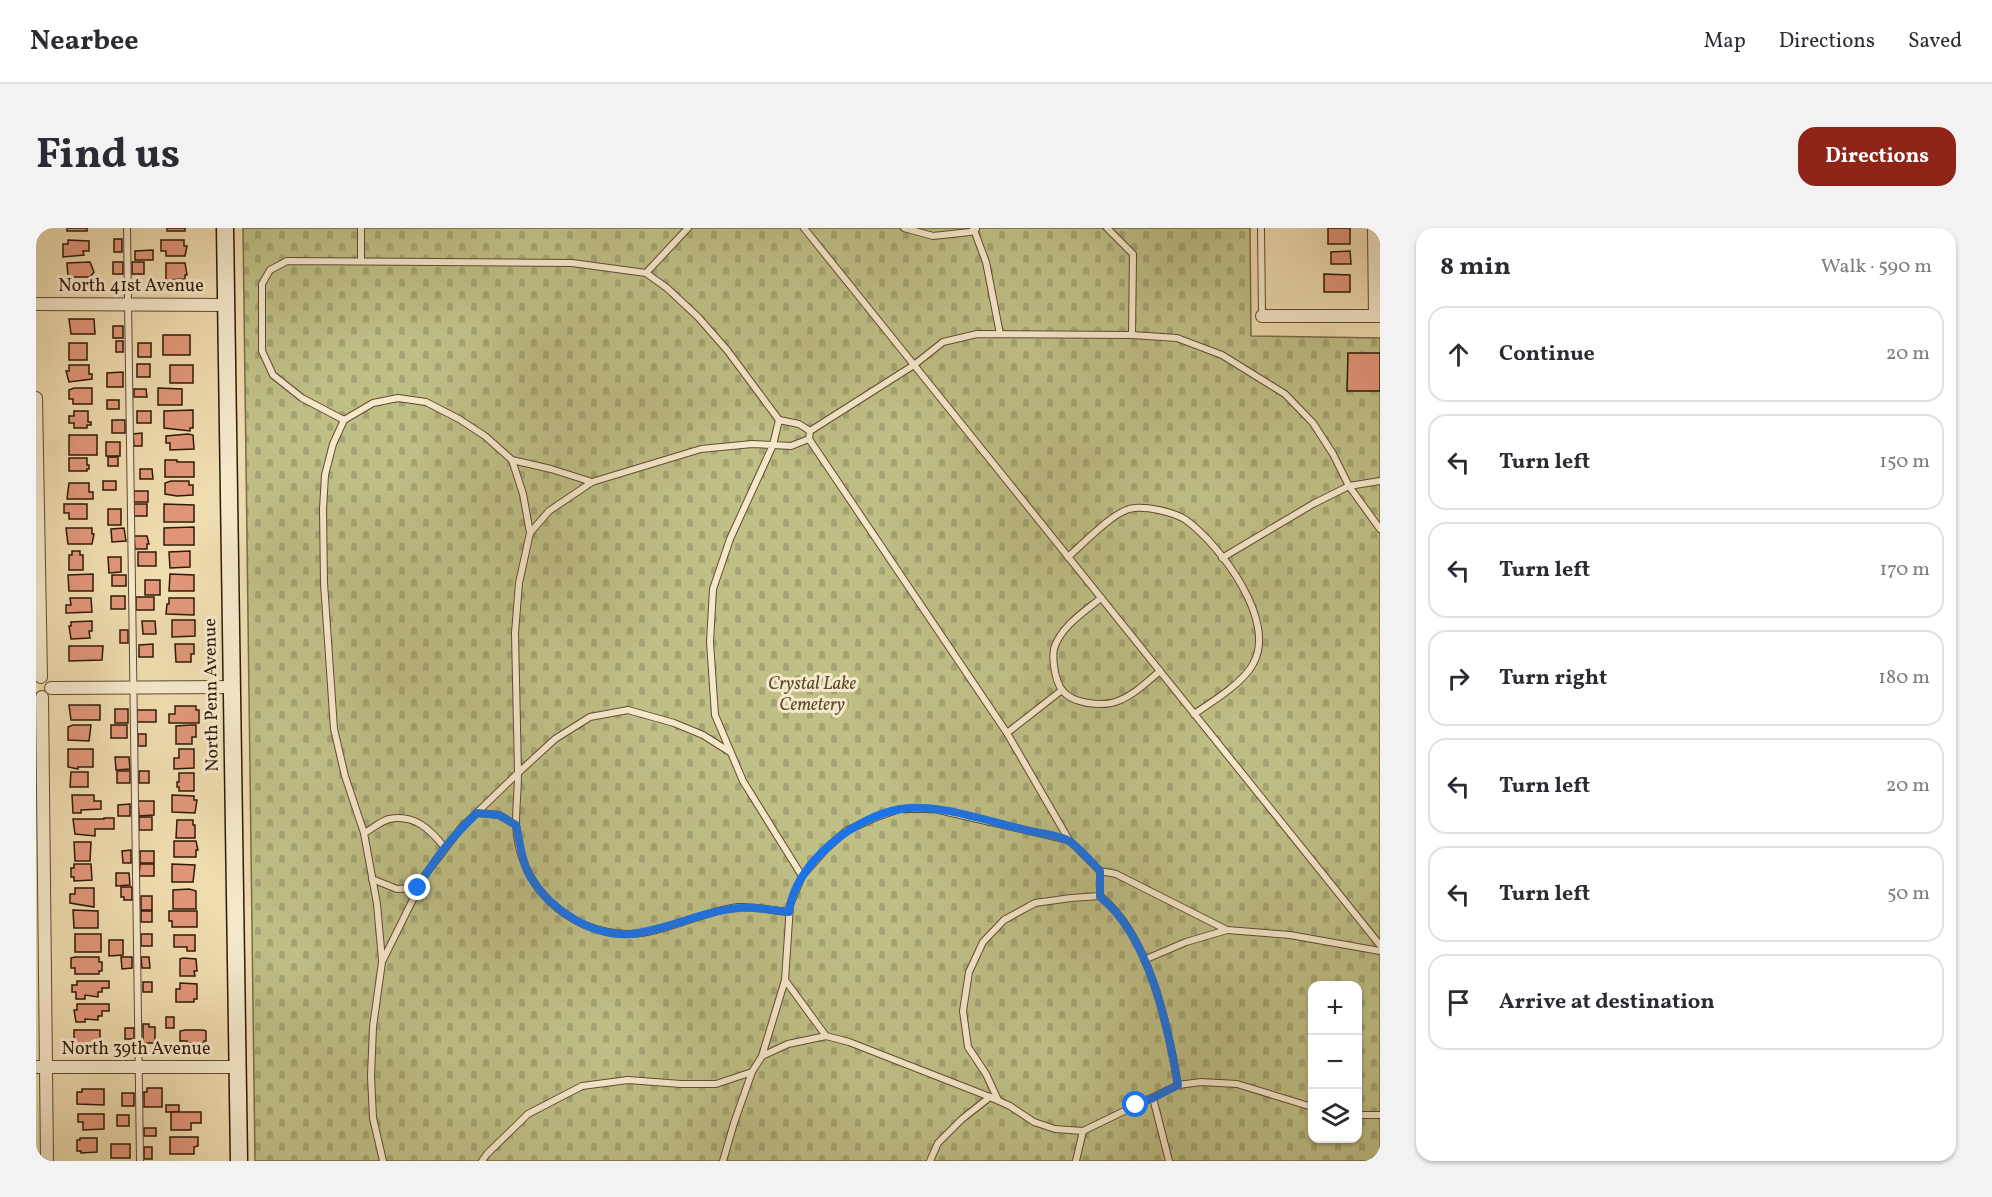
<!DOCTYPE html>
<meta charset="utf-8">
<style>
:root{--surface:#fff;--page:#f2f2f3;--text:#2b2b33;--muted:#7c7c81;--line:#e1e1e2;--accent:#8f2418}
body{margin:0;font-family:Vollkorn,serif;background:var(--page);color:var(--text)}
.controls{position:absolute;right:18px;bottom:18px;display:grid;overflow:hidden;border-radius:12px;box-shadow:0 2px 4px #0004}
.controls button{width:54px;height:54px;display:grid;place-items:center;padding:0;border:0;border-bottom:2px solid var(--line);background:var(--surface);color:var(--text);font:30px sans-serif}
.stop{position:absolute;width:18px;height:18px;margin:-14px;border:4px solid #1a73e8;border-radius:50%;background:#fff}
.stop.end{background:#1a73e8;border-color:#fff;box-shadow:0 2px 6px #0008}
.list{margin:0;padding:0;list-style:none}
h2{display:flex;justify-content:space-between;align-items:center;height:78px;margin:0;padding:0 24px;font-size:26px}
h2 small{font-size:20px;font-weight:400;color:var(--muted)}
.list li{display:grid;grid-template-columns:39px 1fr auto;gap:18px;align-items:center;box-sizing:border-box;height:96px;margin:0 12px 12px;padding:0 12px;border:2px solid var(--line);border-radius:18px}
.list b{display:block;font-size:22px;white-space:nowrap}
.list em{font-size:20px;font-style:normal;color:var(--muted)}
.icon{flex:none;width:33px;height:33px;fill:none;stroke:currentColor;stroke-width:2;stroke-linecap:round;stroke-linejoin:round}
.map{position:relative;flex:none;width:1344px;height:933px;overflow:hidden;border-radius:18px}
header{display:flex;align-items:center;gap:36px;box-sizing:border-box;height:84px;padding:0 30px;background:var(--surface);border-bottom:2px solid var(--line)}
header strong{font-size:28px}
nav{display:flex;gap:33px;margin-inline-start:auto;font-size:21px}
.intro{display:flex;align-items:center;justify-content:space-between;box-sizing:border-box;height:144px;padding:0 36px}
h1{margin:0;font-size:42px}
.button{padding:15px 27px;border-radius:18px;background:var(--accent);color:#fff;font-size:21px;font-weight:700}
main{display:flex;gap:36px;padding:0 36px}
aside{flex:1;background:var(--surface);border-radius:18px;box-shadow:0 2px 4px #0004}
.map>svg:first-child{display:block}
.cemetery{fill:url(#cemetery-stones);stroke:#786d46;stroke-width:1.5;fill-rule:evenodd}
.building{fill:#e1967a;stroke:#301b07;stroke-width:1.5}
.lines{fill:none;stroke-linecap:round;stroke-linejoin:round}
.lane-casing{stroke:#604b31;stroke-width:8}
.street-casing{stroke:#604b31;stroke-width:14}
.secondary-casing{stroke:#301b07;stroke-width:19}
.lane{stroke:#f5e8cb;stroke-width:6}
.street{stroke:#f5e8cb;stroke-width:12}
.secondary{stroke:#f5e8cb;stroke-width:16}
.route{stroke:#1a73e8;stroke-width:8}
.labels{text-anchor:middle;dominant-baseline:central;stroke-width:6;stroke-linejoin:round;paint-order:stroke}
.street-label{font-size:18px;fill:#301b07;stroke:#f5e8cb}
.park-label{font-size:18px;font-style:italic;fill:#5b4c2d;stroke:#f5e8cb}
</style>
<header>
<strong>Nearbee</strong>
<nav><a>Map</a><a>Directions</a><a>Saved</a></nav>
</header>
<div class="intro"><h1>Find us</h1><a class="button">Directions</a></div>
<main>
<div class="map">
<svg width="1344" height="933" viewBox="0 0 1344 933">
<defs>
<pattern id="cemetery-stones" width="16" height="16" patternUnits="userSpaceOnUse" patternTransform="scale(1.5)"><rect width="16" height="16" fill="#bfbf86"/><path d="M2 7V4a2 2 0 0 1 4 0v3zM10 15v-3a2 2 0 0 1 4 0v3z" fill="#a4a472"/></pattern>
</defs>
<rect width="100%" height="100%" fill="#efdcaf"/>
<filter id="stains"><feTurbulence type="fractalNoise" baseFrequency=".00333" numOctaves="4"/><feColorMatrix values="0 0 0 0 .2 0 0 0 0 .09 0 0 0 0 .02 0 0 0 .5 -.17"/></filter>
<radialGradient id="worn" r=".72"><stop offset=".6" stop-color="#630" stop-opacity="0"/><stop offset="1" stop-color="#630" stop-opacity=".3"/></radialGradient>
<!-- cemetery -->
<path class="cemetery" d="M207,0H1214L1215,108L1344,110V933H219ZM1276,758H1322V910H1276Z"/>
<!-- building -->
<g class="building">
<rect x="31" y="0" width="20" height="3"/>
<rect x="131" y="0" width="18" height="3"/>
<rect x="1292" y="0" width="22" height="16"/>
<rect x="78" y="11" width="8" height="13"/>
<path d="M32,12L53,13V23H47L48,27L27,29V16H32Z"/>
<path d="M125,12H148V18H151L149,28H130V23H125Z"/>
<path d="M117,22V32H99V23Z"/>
<path d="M1314,23L1315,36H1295V24Z"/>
<path d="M54,34L58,44L54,49H32L31,35Z"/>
<rect x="77" y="34" width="10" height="12"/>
<rect x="96" y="34" width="12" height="12"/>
<path d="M130,35H149L151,47H149V51L130,52Z"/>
<path d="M1288,46L1314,47V64H1288Z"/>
<path d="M33,91H58L59,106H35Z"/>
<rect x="77" y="98" width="10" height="12"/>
<rect x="127" y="107" width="27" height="20"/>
<rect x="80" y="113" width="7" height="11"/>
<rect x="33" y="115" width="18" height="17"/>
<rect x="102" y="115" width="13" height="14"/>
<path d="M1312,125H1344V163H1311Z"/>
<rect x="101" y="136" width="13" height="13"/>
<path d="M33,137H53V146H56V151L33,154L30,143H33Z"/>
<rect x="134" y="137" width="23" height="18"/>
<path d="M87,144V159H71V145Z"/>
<path d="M38,160H56V176H37V171H33V162Z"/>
<path d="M122,160L146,161V177H122Z"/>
<path d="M98,161H110L111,169H98Z"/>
<rect x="71" y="172" width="12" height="9"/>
<path d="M157,182V200H154V203L128,200V183Z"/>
<path d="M38,183H52V194H55V197H51V200H38V195H33V188H38Z"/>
<rect x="101" y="183" width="14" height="12"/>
<rect x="76" y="192" width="13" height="13"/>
<path d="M106,205V218H98L97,206Z"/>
<path d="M152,206L157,207L158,221L134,222V215H130V208Z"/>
<rect x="33" y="207" width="28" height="20"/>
<rect x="70" y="214" width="14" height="14"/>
<rect x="72" y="229" width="10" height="9"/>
<path d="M33,230H51V237H53V241H51V243H33Z"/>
<path d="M129,232H141V234H158V249H129Z"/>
<path d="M104,241H116L117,251H104Z"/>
<rect x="67" y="253" width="13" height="9"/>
<path d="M135,253H153V257H157V267L141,268L129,266V255Z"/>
<path d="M33,255H53V264H57V271H31Z"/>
<rect x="98" y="263" width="14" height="11"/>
<path d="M28,276H51V291H33V285H28Z"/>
<rect x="98" y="276" width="13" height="12"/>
<path d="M128,276L158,277V294H128Z"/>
<rect x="72" y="281" width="13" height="16"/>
<path d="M158,299V317H128V300Z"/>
<path d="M30,300H56V306H58L56,316H32Z"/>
<path d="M88,300L90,313L76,314L75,301Z"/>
<path d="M98,308H111L113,316H111V321H99Z"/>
<path d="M36,323H44V327H47V342H33V327H36Z"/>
<path d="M154,323V339L134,340L133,324Z"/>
<rect x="102" y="324" width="18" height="14"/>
<path d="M72,329H85V344L73,345Z"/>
<path d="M57,346V363H33L32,347Z"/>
<path d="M134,346L158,347V363H133Z"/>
<rect x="76" y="347" width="14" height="11"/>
<rect x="109" y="352" width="15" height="15"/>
<rect x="75" y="368" width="14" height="13"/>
<rect x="100" y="369" width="18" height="13"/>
<path d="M34,370H55L56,384L30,385V377H35Z"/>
<path d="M133,370H158V387L130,386L131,376H133Z"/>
<path d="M136,392H159V408L136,409Z"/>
<path d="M56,393V403H53L54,410L35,411L33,398H35V394Z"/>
<path d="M106,393H119L120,406H107Z"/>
<rect x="84" y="402" width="8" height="13"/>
<path d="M117,416V429H103V417Z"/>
<path d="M139,416H158V426H155V434H140Z"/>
<path d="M33,418H67L66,432L33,433Z"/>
<path d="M33,477H64V492H35Z"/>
<path d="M139,478H160V482H163V495H133V486H139Z"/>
<rect x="79" y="481" width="13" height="14"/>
<rect x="101" y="482" width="19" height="12"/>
<path d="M37,497H55L53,513L32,512V499Z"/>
<rect x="75" y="497" width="16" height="13"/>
<path d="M154,497H160V509H156V516H140V498Z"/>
<rect x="102" y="506" width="8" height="12"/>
<path d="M32,521H57V539H42V541L32,539Z"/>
<path d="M143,521H158V540L138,541V530H143Z"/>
<path d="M79,529H93L94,541L80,542Z"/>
<rect x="81" y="543" width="13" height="12"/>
<rect x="103" y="543" width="10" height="12"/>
<path d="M35,544H52V559H34Z"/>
<path d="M143,545H158V563H143V559H141V554H143Z"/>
<path d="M36,567H58V573H65V581L45,582V585H37Z"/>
<path d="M136,567L158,568V572H161L159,585L136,584Z"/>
<path d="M102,573H118V587L103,588Z"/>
<path d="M94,576V588H82V577Z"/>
<rect x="103" y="589" width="13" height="13"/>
<path d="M68,590H78V601H59V608L39,606L37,591H68Z"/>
<path d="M141,592H157V597H159V610H140Z"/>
<path d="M138,613H160L162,622H160V629H138Z"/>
<path d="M38,614H55L54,633H39Z"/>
<path d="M95,622V635H87L86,623Z"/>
<rect x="104" y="623" width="14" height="12"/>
<path d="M38,636H55L56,652L38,653V649H35V640H38Z"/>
<path d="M104,636H118V648H103Z"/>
<path d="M136,636L159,637L157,654H136Z"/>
<path d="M80,645H93L94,657L80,658Z"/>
<path d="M85,659H96V672H88V669H85Z"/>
<path d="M39,660H58V679L34,675V666H39Z"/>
<path d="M153,661L160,663V681H137V662Z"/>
<rect x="105" y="668" width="11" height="14"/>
<path d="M37,682L62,683V700H38Z"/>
<rect x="105" y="683" width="11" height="11"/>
<path d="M133,683H161V699H136V693H133Z"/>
<rect x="39" y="706" width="26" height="18"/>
<rect x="105" y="706" width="11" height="12"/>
<path d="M138,707H159V723H151V719H138Z"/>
<path d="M73,712H87V727L73,728Z"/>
<path d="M39,729H63V734H66V743H63V746H39V740H35V730Z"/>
<path d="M85,729H96V740L86,741Z"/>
<path d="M105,729H113L114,740H106Z"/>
<path d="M147,730L160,731L161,743H158L159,748H144V731Z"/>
<path d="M41,753H73V760H66V764H62V769L49,767V771H40V764H36V757H41Z"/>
<rect x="107" y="754" width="9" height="10"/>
<path d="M144,755L161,756V771H158V774H140V761H144Z"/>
<path d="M41,776H73V783H66V788H62V792L49,791V794H40L38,782H41Z"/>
<rect x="130" y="789" width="8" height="11"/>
<path d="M107,796H113V799H119V815H107Z"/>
<rect x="89" y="800" width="9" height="11"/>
<rect x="38" y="802" width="26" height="15"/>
<path d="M149,802H167L170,803V813H168V815H151V813H144V803Z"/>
<path d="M111,860H126V879H108V864H111Z"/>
<path d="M46,861H68V877L41,876V864H46Z"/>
<rect x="86" y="865" width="12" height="13"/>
<rect x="130" y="877" width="13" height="7"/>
<path d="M135,884H165V895H155V902H135Z"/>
<path d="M42,886H68V901L47,902V894H42Z"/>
<rect x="81" y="887" width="12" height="11"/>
<rect x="108" y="900" width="12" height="8"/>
<path d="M134,909H162V918L158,919V926H134Z"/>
<path d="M44,910H61V924L45,925V923H41V912H44Z"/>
<rect x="75" y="916" width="19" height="14"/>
<rect x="108" y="919" width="8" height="12"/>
</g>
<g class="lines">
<!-- lane casing -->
<g class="lane-casing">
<g id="lane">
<path d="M91,0L104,933"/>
<path d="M325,0V33"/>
<path d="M768,0L1344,717"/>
<path d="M868,0L897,8L934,4L940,1"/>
<path d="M1071,0L1097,26L1096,107"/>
<path d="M1225,0L1226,88"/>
<path d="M938,2L950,34L964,106"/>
<path d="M610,45L652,0"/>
<path d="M308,192L266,170L237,147L226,123V56L234,42L251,33L536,35L610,45L631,60L662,89L691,122L743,192L763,196L774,203L773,211"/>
<path d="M743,192L737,217L755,218L773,211L971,505L1033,612L1064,643V668"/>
<path d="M774,203L878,137L907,114L941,106L1096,107L1141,110L1186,127L1249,166L1277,195L1297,226L1313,258L1344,301"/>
<path d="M476,232L487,266L494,305"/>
<path d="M1032,329C1047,316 1074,287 1093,281C1108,277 1138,284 1150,292C1184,317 1242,393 1217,436C1207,455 1176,474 1158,486"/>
<path d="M1186,330L1277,276L1313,258L1344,253"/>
<path d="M1065,370C1049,383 1024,399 1018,421C1016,431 1019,453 1026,462C1036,476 1067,479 1082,473C1098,467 1111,454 1124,443"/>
<path d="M971,505L1026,462"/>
<path d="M694,524L667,507L638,495L592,482L554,489L519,511L482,545C482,562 480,579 480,596C482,657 531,705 592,706C627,706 669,682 703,679C719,678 738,683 753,684"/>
<path d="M442,585L463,587L480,597"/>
<path d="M328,605C336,601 345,593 353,591C379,586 395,602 409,620"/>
<path d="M1064,643L1080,646L1191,702L1254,707L1344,723"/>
<path d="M336,651L361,661L382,660"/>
<path d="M346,732L341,676L328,605L309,548L298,501L288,355L287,281L289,247L297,216L308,192L337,175L362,170L390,174L423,191L449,208L476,232L515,241L556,254"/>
<path d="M1108,732L1150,714L1191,702"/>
<path d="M749,752L790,808"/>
<path d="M726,828L749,752L754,677L766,648L789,622L810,603L838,590L864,581H898L1032,612"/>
<path d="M1117,870L1133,933"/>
<path d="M962,872L950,846L932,819L927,783L933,744L947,714L968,692L999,675L1035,670L1064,668C1113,707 1132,798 1142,857"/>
<path d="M1322,887H1344"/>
<path d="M347,933L337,890L335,848L337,799L346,734L389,647L425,600L482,545L479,405L483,355L494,305L513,283L556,254L665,221L716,216L737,217L694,311L677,361L674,414L679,487L707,553L766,648"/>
<path d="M446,933L451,926L492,886L546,858L592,852L645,856H680L716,844L726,828L752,816L790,808L813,814L954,869L974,878L998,894L1019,901L1047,903L1142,857L1165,854L1201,856L1276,879"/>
<path d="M687,933L698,895L716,844"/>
<path d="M894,933L902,915L926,891L954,869"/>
<path d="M1040,933L1047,903"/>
</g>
</g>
<!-- street casing -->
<g class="street-casing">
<g id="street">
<path d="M1338,0L1339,88"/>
<path d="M0,76L190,77"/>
<path d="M1226,88H1344"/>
<path d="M0,170L5,449"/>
<path d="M15,460L195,459"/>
<path d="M6,469L11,933"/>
<path d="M0,839H201"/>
</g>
</g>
<!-- secondary casing -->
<g class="secondary-casing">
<path id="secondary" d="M189,0L203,933"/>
</g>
<!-- lane -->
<use href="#lane" class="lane"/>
<!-- street -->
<use href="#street" class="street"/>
<!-- secondary -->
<use href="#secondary" class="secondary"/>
</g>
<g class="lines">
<!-- route -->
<path class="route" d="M382,660C397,632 419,606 441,585L463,587L480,597C484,614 486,636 495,650C515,682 556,709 595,706C632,702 666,683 703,680C719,678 737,683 753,684C758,636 819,588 865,581C902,575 950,593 986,601C1000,605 1018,606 1031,612C1040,616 1056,635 1064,643V669C1113,707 1132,798 1142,857L1117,870L1100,877"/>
</g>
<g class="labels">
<!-- street labels -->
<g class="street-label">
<text x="95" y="58">North 41st Avenue</text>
<text transform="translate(176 467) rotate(-91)">North Penn Avenue</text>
<text x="100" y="821">North 39th Avenue</text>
</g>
<!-- park labels -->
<g class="park-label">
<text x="776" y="456">Crystal Lake<tspan x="776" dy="21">Cemetery</tspan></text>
</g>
</g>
<rect width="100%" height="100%" filter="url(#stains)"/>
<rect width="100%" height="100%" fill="url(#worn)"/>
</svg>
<div class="controls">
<button>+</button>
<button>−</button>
<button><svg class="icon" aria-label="layers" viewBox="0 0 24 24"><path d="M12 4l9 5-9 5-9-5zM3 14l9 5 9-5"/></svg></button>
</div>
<div class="stop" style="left:1100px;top:877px"></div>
<div class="stop end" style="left:382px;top:660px"></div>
</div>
<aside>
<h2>8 min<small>Walk · 590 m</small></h2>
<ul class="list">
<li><svg class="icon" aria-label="ahead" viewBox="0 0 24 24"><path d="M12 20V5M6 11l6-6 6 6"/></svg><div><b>Continue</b></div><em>20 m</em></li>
<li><svg class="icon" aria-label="left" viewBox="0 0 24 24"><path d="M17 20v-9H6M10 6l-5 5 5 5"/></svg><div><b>Turn left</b></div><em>150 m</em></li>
<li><svg class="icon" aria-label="left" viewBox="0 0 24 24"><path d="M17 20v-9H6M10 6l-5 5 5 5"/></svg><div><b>Turn left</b></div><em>170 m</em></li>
<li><svg class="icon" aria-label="right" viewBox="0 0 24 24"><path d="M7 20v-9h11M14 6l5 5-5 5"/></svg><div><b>Turn right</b></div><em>180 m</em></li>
<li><svg class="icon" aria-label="left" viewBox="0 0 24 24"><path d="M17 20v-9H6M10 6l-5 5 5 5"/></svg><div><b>Turn left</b></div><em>20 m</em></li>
<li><svg class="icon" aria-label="left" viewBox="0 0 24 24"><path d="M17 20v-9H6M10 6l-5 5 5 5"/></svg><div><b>Turn left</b></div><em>50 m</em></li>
<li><svg class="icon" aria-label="arrive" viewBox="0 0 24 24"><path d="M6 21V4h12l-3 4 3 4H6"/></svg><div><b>Arrive at destination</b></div></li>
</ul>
</aside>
</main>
